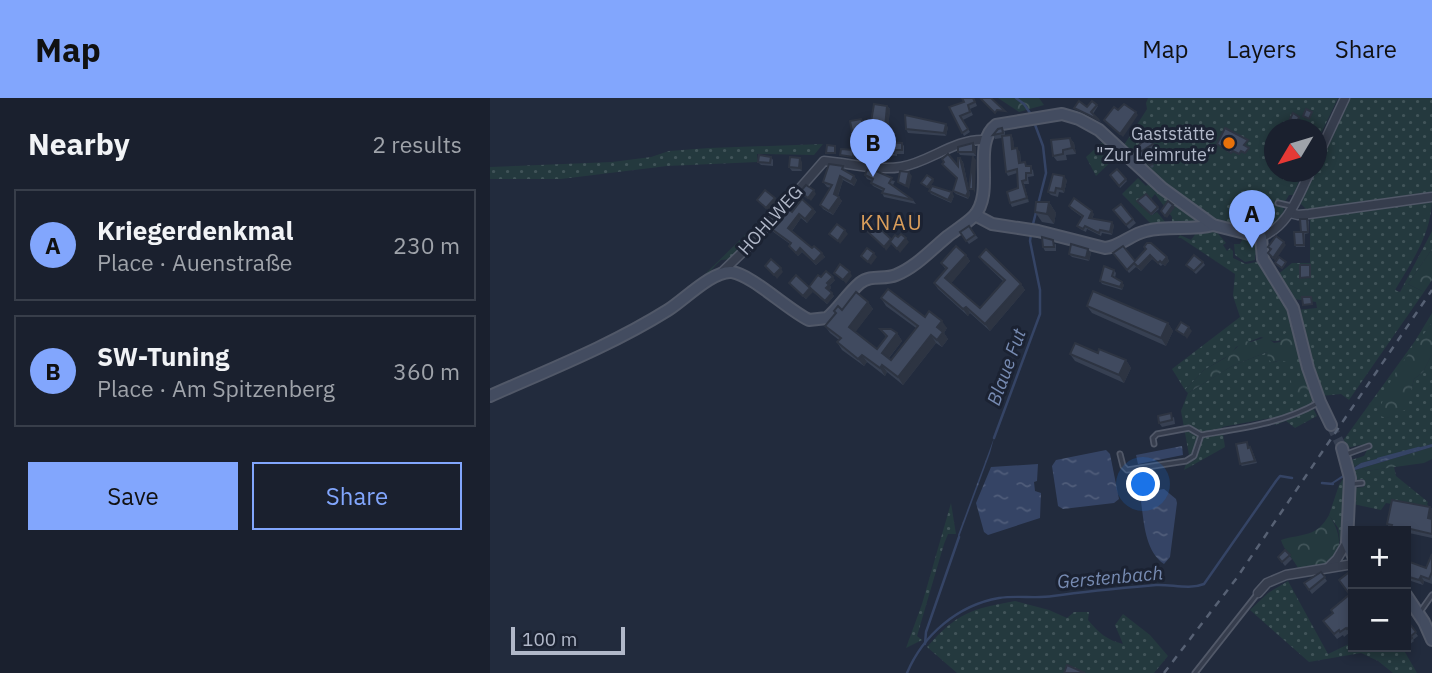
<!DOCTYPE html>
<meta charset="utf-8">
<style>
:root{--surface:#1a202e;--page:#232836;--text:#f1f3f6;--muted:#9fa3aa;--line:#383e4a;--accent:#82a6fd}
body{margin:0;font-family:"IBM Plex Sans",sans-serif;background:var(--page);color:var(--text)}
.controls{position:absolute;right:21px;bottom:21px;display:grid;overflow:hidden;border-radius:0px;box-shadow:0 4px 10px #0003}
.controls button{width:63px;height:63px;display:grid;place-items:center;padding:0;border:0;border-bottom:2px solid var(--line);background:var(--surface);color:var(--text);font:35px sans-serif}
.compass{position:absolute;left:774px;top:21px;width:63px;height:63px;border-radius:50%;background:var(--surface);box-shadow:0 4px 10px #0003;rotate:232deg}
.scale{position:absolute;left:21px;bottom:18px;width:114px;box-sizing:border-box;padding-left:7px;border:4px solid #b1b8c9;border-top:0;font-size:19px;line-height:24px;white-space:nowrap;color:#b1b8c9;-webkit-text-stroke:5px #1b2232;paint-order:stroke}
.you{position:absolute;left:654px;top:387px;width:24px;height:24px;margin:-18px;border:5px solid #fff;border-radius:50%;background:#1a73e8;box-shadow:0 0 0 10px #1a73e833}
.badge{display:grid;place-items:center;width:46px;height:46px;border-radius:50%;background:var(--accent);color:#111;font-size:23px;font-weight:700}
.pin{position:absolute;translate:-50% -58px;filter:drop-shadow(0 2px 4px #0008)}
.pin::after{content:'';position:absolute;top:37px;width:24px;height:21px;background:inherit;clip-path:polygon(0 0,100% 0,50% 100%)}
.list{margin:0;padding:0;list-style:none}
h2{display:flex;justify-content:space-between;align-items:center;height:91px;margin:0;padding:0 28px;font-size:30px}
h2 small{font-size:23px;font-weight:400;color:var(--muted)}
.list li{display:grid;grid-template-columns:46px 1fr auto;gap:21px;align-items:center;box-sizing:border-box;height:112px;margin:0 14px 14px;padding:0 14px;border:2px solid var(--line);border-radius:0px}
.list b{display:block;font-size:26px;white-space:nowrap}
.list p{margin:0;font-size:23px;white-space:nowrap;color:var(--muted)}
.list em{font-size:23px;font-style:normal;color:var(--muted)}
.actions{display:flex;gap:14px;padding:21px 28px}
.actions a{flex:1;padding:16px 0;border:2px solid var(--accent);border-radius:0px;text-align:center;font-size:24px;color:var(--accent)}
.actions .main{background:var(--accent);color:#111}
.map{position:relative;flex:none;width:942px;height:575px;overflow:hidden}
header{display:flex;align-items:center;gap:42px;box-sizing:border-box;height:98px;padding:0 35px;background:var(--accent);color:#111}
header strong{font-size:33px}
nav{display:flex;gap:38px;margin-inline-start:auto;font-size:24px}
main{display:flex}
aside{flex:1;background:var(--surface)}
.map>svg:first-child{display:block}
.green{fill:url(#green-dots)}
.forest{fill:url(#forest-crowns)}
.water{fill:url(#water-ripples)}
.lines{fill:none;stroke-linecap:round;stroke-linejoin:round}
.stream{stroke:#354465;stroke-width:2.5}
.secondary-tunnel{stroke:#374052;stroke-width:10;stroke-dasharray:10 5;stroke-linecap:butt}
.lane-casing{stroke:#515868;stroke-width:7}
.street-casing{stroke:#515868;stroke-width:11}
.secondary-casing{stroke:#515868;stroke-width:14}
.lane{stroke:#363d4d;stroke-width:3.5}
.street{stroke:#363d4d;stroke-width:8}
.secondary{stroke:#434c60;stroke-width:10}
.rail{stroke:#576174;stroke-width:2.5;stroke-dasharray:7 7;stroke-linecap:butt}
.wall{fill:#374052}
.shaded-wall{fill:#2d3442}
.building{fill:#404a5f;stroke:#2d3442;stroke-width:2}
.food-dot{fill:#e8710a;stroke:#1b2232;stroke-width:2.5}
.labels{text-anchor:middle;dominant-baseline:central;stroke-width:6;stroke-linejoin:round;paint-order:stroke}
.poi-label{font-size:18px;fill:#b1b8c9;stroke:#1b2232;text-anchor:end}
.street-label{font-size:18px;fill:#b1b8c9;stroke:#1b2232}
.water-label{font-size:19px;font-style:italic;fill:#778bb2;stroke:#1b2232}
.quarter-label{font-size:21px;letter-spacing:2px;fill:#da9e5b;stroke:#1b2232}
</style>
<header>
<strong>Map</strong>
<nav><a>Map</a><a>Layers</a><a>Share</a></nav>
</header>
<main>
<aside>
<h2>Nearby<small>2 results</small></h2>
<ul class="list">
<li><span class="badge">A</span><div><b>Kriegerdenkmal</b><p>Place · Auenstraße</p></div><em>230 m</em></li>
<li><span class="badge">B</span><div><b>SW-Tuning</b><p>Place · Am Spitzenberg</p></div><em>360 m</em></li>
</ul>
<div class="actions"><a class="main">Save</a><a>Share</a></div>
</aside>
<div class="map">
<svg width="942" height="575" viewBox="0 0 942 575">
<defs>
<pattern id="green-dots" width="8" height="8" patternUnits="userSpaceOnUse" patternTransform="scale(1.75)"><rect width="8" height="8" fill="#24393e"/><path d="M2 2h.1M6 6h.1" fill="none" stroke="#415459" stroke-width="1.8" stroke-linecap="round"/></pattern>
<pattern id="forest-crowns" width="20" height="18" patternUnits="userSpaceOnUse" patternTransform="scale(1.75)"><rect width="20" height="18" fill="#24393e"/><path d="M2 6a3 3 0 1 1 6 0M12 15a3 3 0 1 1 6 0" fill="none" stroke="#415459"/></pattern>
<pattern id="water-ripples" width="26" height="14" patternUnits="userSpaceOnUse" patternTransform="scale(1.75)"><rect width="26" height="14" fill="#354465"/><path d="M2 4q2-2 4 0t4 0M15 11q2-2 4 0t4 0" fill="none" stroke="#505d7a"/></pattern>
</defs>
<rect width="100%" height="100%" fill="#222b3d"/>
<!-- green -->
<g class="green">
<path d="M658,0H848L827,44V32H785V74H813L803,97H799L793,107L794,115C789,123 784,130 774,132C746,140 688,100 668,83C655,72 645,59 634,47L657,11L656,5Z"/>
<path d="M859,0H942V96L818,113L810,105L823,74H827V66Z"/>
<path d="M615,42L630,55L606,78L596,59Z"/>
<path d="M333,46L324,57L267,56L268,64L177,68L71,81H0V69L122,64L161,59L179,53L219,50Z"/>
<path d="M648,80L656,88L660,84L707,119L702,127L682,126V119L665,96L660,102L649,106L662,117L667,114L676,125H660L632,96Z"/>
<path d="M942,102C941,137 922,163 905,192L910,194L942,133V151L918,186L934,194L859,302L851,296L831,298L823,275L807,212L827,210L826,204L803,201L787,177L802,165H820V119Z"/>
<path d="M725,132L736,145L733,147L737,153L740,150L743,153V160L756,166L767,164L780,183L783,184L801,214L806,236C791,243 786,246 771,239L746,249L741,256L714,272L695,292L682,271L750,219L743,198L745,176L691,140H688L690,137L701,142L707,134Z"/>
<path d="M258,134V146L241,161L231,162C222,170 219,177 208,183Z"/>
<path d="M753,140C764,143 766,145 768,157H765V162L755,164L745,157L744,146H750Z"/>
<path d="M942,215V225L900,286L897,320C912,312 921,297 924,281L933,274L942,256V346L871,365L862,370L861,362L874,358L879,348L870,347L858,350L852,344L925,243Z"/>
<path d="M777,254L782,265C790,261 801,261 810,258L824,299L821,306L827,318L805,330L796,323L785,327L781,320L732,329L735,349L694,372L699,357L691,313L698,295L742,268Z"/>
<path d="M904,369L906,378L938,404L937,406L942,413L896,405L891,412L863,406L864,390L874,389L873,381L867,382L863,373L872,370L876,373Z"/>
<path d="M855,378L853,442L850,446L848,430L839,417L849,387Z"/>
<path d="M461,405L466,436H458L454,446L427,538L432,542L416,550L432,506Z"/>
<path d="M798,483L838,556L863,544V549H912L927,575H903L888,563L871,555L819,564L760,512L778,495Z"/>
<path d="M525,503L559,512L577,520L584,514H599L598,522C609,535 617,542 633,546L625,527L633,516L660,537L678,558L664,575H467L437,549C467,515 481,511 525,503Z"/>
</g>
<!-- forest -->
<g class="forest">
<path d="M508,0H549L554,7L529,14Z"/>
<path d="M942,151V182L934,194L918,186Z"/>
<path d="M942,225V256L933,274L924,281L917,311L897,320L890,318C892,283 923,252 942,225Z"/>
<path d="M800,232L806,236L810,258L801,267C794,262 790,261 782,265L778,261L777,254L742,268L698,295L695,292L714,272L735,260L754,243L761,244L776,239L784,245L790,244L793,237Z"/>
<path d="M810,278L817,280L820,288L813,299L802,296L801,282Z"/>
<path d="M942,349V361L934,365L876,373L872,370Z"/>
<path d="M839,417C849,431 857,456 836,465C828,469 817,470 809,472C804,461 794,453 791,442C813,435 826,440 839,417Z"/>
</g>
<!-- water -->
<g class="water">
<path d="M504,340L500,355L468,442V437Z"/>
<path d="M942,346V349L865,372L841,387V385L871,365Z"/>
<path d="M692,348L693,357L648,366L646,357Z"/>
<path d="M616,352L620,356L629,401L624,405L573,411L568,408L562,368L566,362Z"/>
<path d="M548,366L547,383L544,384L545,393L551,395L550,420L498,437L494,434L486,405L501,369Z"/>
<path d="M674,391L686,401L687,405L680,459L674,466C655,453 654,425 651,403L661,393Z"/>
</g>
<g class="lines">
<!-- stream -->
<g class="stream">
<path d="M526,0L534,6L542,18"/>
<path d="M542,130L556,75L553,48L544,24"/>
<path d="M504,340L550,216V192L540,143L541,136"/>
<path d="M888,361L929,350"/>
<path d="M832,385L843,386"/>
<path d="M435,546L436,534L469,439"/>
<path d="M417,575C433,537 468,507 509,500C527,497 546,501 563,498C598,493 631,490 666,487C681,486 699,492 714,486L786,383L790,378L802,380"/>
</g>
<!-- secondary-tunnel -->
<path class="secondary-tunnel" d="M841,327L852,350"/>
<!-- lane casing -->
<g class="lane-casing">
<g id="lane">
<path d="M788,105L801,108"/>
<path d="M664,346L663,340L667,336L699,330L711,337C753,330 790,326 828,305"/>
<path d="M630,356L633,368L637,372L696,363L704,358L711,337"/>
<path d="M857,356L879,348"/>
<path d="M862,386L872,385"/>
<path d="M930,514L942,497"/>
<path d="M705,575L768,495"/>
</g>
</g>
<!-- street casing -->
<g class="street-casing">
<g id="street">
<path d="M827,60L855,0"/>
<path d="M800,115L808,117L819,116L942,99"/>
<path d="M771,139C799,128 808,98 820,74"/>
<path d="M231,175L263,144L334,63C359,65 387,73 411,69C440,64 464,41 494,42"/>
<path d="M839,469L847,461L857,444"/>
<path d="M768,495L777,485L796,477L863,466"/>
</g>
</g>
<!-- secondary casing -->
<g class="secondary-casing">
<g id="secondary">
<path d="M485,117L502,126L548,133L615,150C630,149 641,136 656,133C678,127 701,133 723,127"/>
<path d="M0,298C61,271 122,247 178,212C194,202 223,172 242,174C262,177 298,212 319,222L337,220C349,210 358,195 370,185C381,176 394,182 406,177C426,169 442,151 458,138C466,132 477,125 484,118C506,93 481,46 506,27L572,16L589,21L609,32L672,90L723,127L771,139L773,161L803,210L818,270L830,304L841,327"/>
<path d="M852,350L860,380L857,444L863,458"/>
<path d="M916,497L934,524L942,542"/>
</g>
</g>
<!-- lane -->
<use href="#lane" class="lane"/>
<!-- street -->
<use href="#street" class="street"/>
<!-- secondary -->
<use href="#secondary" class="secondary"/>
<!-- rail -->
<path class="rail" d="M674,575L746,481L942,192"/>
</g>
<!-- wall -->
<g class="wall">
<path d="M472,0H484L487,8L480,11L483,17L473,22L480,34L474,38L459,9L474,4Z"/>
<path d="M397,8L400,11L398,30L402,34L401,42L382,40L380,37V33L365,36L362,33L371,21L373,23L381,24Z"/>
<path d="M608,8L603,16L611,24L586,11L584,10Z"/>
<path d="M458,29L456,38L418,35L416,31Z"/>
<path d="M512,30L515,34V38L521,37L523,41L524,50L530,54L531,64L543,72L544,78L538,79L539,86H534L539,104L522,109L520,105L528,90L527,75L518,78L516,74L512,40L505,41L503,37Z"/>
<path d="M658,39L665,49L654,55L664,68L662,70L643,52Z"/>
<path d="M580,40L584,45L586,56L576,57L577,62L567,63L563,58Z"/>
<path d="M412,45L414,48V56H407V58L397,57L394,54Z"/>
<path d="M486,49V58L470,57L468,54Z"/>
<path d="M391,51L393,55L392,63H381L378,59Z"/>
<path d="M281,59L283,62V68L271,67L268,64Z"/>
<path d="M470,60L473,64L480,97L478,101L466,96L463,93L467,81L452,66L468,68Z"/>
<path d="M312,64V73H302L299,69Z"/>
<path d="M353,68L356,73L364,78L367,82L364,88L353,82L348,98L352,103L343,117L333,111L330,107L341,90L337,89L333,84Z"/>
<path d="M627,71L637,83L630,90L620,77Z"/>
<path d="M375,77L405,83L403,87L423,102L426,106L394,99L392,95L393,93L383,88L381,85L382,83L377,81Z"/>
<path d="M577,82L574,95L569,94L568,99L561,97L558,94Z"/>
<path d="M439,93L464,98L461,105L441,96Z"/>
<path d="M656,96L669,111L662,117L649,105Z"/>
<path d="M559,104L566,115L564,126L552,124L545,114Z"/>
<path d="M631,106L646,125L639,131L623,112Z"/>
<path d="M579,108L604,116L602,121L624,127L622,137L612,135L611,138L597,131L596,134L590,131L587,128L592,119L581,111Z"/>
<path d="M323,111L326,114L317,125L311,120L302,133L322,150L332,155L335,159L326,167L312,154L308,158L299,148L300,146L282,133L279,129L290,124L302,114Z"/>
<path d="M817,121L819,123V135L815,136V149H806L805,147Z"/>
<path d="M479,128L488,140L479,146L470,134Z"/>
<path d="M566,146V153H555L553,149Z"/>
<path d="M598,151L601,155L599,163L582,159L579,156Z"/>
<path d="M656,151L677,159L679,163L675,168L673,166L671,168L662,161L651,173L646,169L639,175L623,155L645,163Z"/>
<path d="M476,157L480,163L461,185L490,210L513,183L494,165L489,159L531,186L535,192L500,233L480,215L478,218L448,191L444,185L456,172L451,165Z"/>
<path d="M713,164L715,167L706,176L696,167Z"/>
<path d="M624,172L626,175L625,180L634,187L632,192L612,186L610,183Z"/>
<path d="M331,179L345,182L340,187L341,190L339,193L344,198L337,206L322,193L316,201L299,185L319,189Z"/>
<path d="M391,200L435,219L457,230L454,235L458,241L452,249L446,245L413,287L397,274L395,278L377,264L374,268L352,252L347,244L349,242L340,235L335,228L345,215L344,213L352,212L378,204L383,211L365,234L387,251L396,239L390,231L407,235L412,243L399,260L401,262L426,230L396,208Z"/>
<path d="M597,208L678,225L683,233L676,248L602,215Z"/>
<path d="M608,255L636,262L641,270L634,285L585,263L580,256Z"/>
<path d="M684,319L685,326L672,329L669,325Z"/>
<path d="M759,347V349H760L762,352L767,365L752,368L750,366Z"/>
<path d="M940,409L942,411V440L919,435L916,450V433L900,430L897,426Z"/>
<path d="M795,452L802,461L795,468L788,459Z"/>
<path d="M942,456V486L934,483L933,487L918,482L916,478V475L936,470Z"/>
<path d="M831,474L837,483L822,496L814,485Z"/>
<path d="M863,503V534L861,536L859,535L854,539L853,537L847,541L833,523Z"/>
<path d="M919,525L928,538L923,542L924,543L919,547L916,542Z"/>
</g>
<!-- shaded-wall -->
<g class="shaded-wall">
<path d="M397,8L400,11L398,33L395,30Z"/>
<path d="M646,14L648,17L633,39L630,36Z"/>
<path d="M456,26L458,29L456,38L454,35Z"/>
<path d="M399,30L402,34L401,42L398,38Z"/>
<path d="M521,37L523,41L525,54L522,51Z"/>
<path d="M580,40L584,45L586,56L582,50Z"/>
<path d="M483,45L486,49V58L483,54Z"/>
<path d="M527,50L530,54L531,68L529,65Z"/>
<path d="M391,51L393,55L392,63L390,60Z"/>
<path d="M483,58L486,62L485,95L483,91Z"/>
<path d="M310,60L312,64V73L309,70Z"/>
<path d="M470,60L473,64L480,97L478,101L476,98Z"/>
<path d="M419,74L422,78L419,91L416,88Z"/>
<path d="M350,78L353,82L347,100L344,96Z"/>
<path d="M364,78L367,82L364,88L361,84Z"/>
<path d="M574,78L577,82L574,95L572,91Z"/>
<path d="M443,81L444,83L439,91L437,89Z"/>
<path d="M532,83L534,86L539,104L537,100Z"/>
<path d="M324,92L326,96L321,103L318,100Z"/>
<path d="M462,94L464,98L461,105L458,102Z"/>
<path d="M349,99L352,103L343,117L339,113Z"/>
<path d="M285,100L287,104L279,114L276,110Z"/>
<path d="M559,104L566,115L564,126L557,116Z"/>
<path d="M683,107L685,109L677,120L675,118Z"/>
<path d="M323,111L326,114L317,125L315,121Z"/>
<path d="M602,113L604,116L601,123L599,120Z"/>
<path d="M309,116L311,120L301,134L298,130Z"/>
<path d="M622,124L624,127L622,137L620,134Z"/>
<path d="M355,132L358,136L350,146L348,143Z"/>
<path d="M416,140L419,144L410,155L407,151Z"/>
<path d="M401,141L403,144L396,153L394,149Z"/>
<path d="M794,144L796,147L785,163L783,160Z"/>
<path d="M310,150L312,154L308,158L306,155Z"/>
<path d="M598,151L601,155L599,163L596,160Z"/>
<path d="M332,155L335,159L326,167L324,164Z"/>
<path d="M384,155L387,159L381,167L378,164Z"/>
<path d="M476,157L480,163L460,187L455,180Z"/>
<path d="M660,157L662,161L651,173L648,169Z"/>
<path d="M677,159L679,163L675,168L672,165Z"/>
<path d="M291,170L293,174L287,181L284,177Z"/>
<path d="M360,174L362,178L356,186L353,182Z"/>
<path d="M343,179L345,182L340,187L341,190L339,193L336,190L337,185Z"/>
<path d="M632,184L634,187L632,192L630,189Z"/>
<path d="M531,186L535,192L500,233L495,226Z"/>
<path d="M320,190L323,194L316,201L313,198Z"/>
<path d="M342,195L344,198L337,206L335,203Z"/>
<path d="M378,204L383,211L364,236L359,229Z"/>
<path d="M476,209L480,215L478,218L473,211Z"/>
<path d="M452,223L457,230L454,235L458,241L452,249L447,242V229Z"/>
<path d="M678,225L683,233L676,248L671,240Z"/>
<path d="M699,229L702,233L697,241L694,237Z"/>
<path d="M407,235L412,243L397,262L392,255Z"/>
<path d="M441,237L446,245L413,287L408,279Z"/>
<path d="M372,257L377,264L374,268L368,261Z"/>
<path d="M636,262L641,270L634,285L629,277Z"/>
<path d="M392,267L397,274L395,278L390,270Z"/>
<path d="M940,409L942,411V422L938,420Z"/>
<path d="M916,430L919,435L916,450L915,433Z"/>
<path d="M931,478L934,483L933,487L929,482Z"/>
</g>
<!-- building -->
<g class="building">
<path d="M472,0H483L485,4L478,7L480,14L470,18L478,31L472,35L459,9L474,4Z"/>
<path d="M493,0H501L515,13L507,12L505,15L491,1Z"/>
<path d="M589,3L597,9L602,3L607,7L601,14L609,22L584,10Z"/>
<path d="M384,6L397,8L395,30H399L398,38L380,37L381,29L362,33L360,23L371,21L372,23L381,24Z"/>
<path d="M634,6L646,14L630,36L614,22L624,9L628,12Z"/>
<path d="M816,11L822,14L819,21L813,18Z"/>
<path d="M803,15L809,19L807,24L800,21Z"/>
<path d="M415,17L456,26L454,35L416,31Z"/>
<path d="M512,30L513,35L503,37L508,31Z"/>
<path d="M735,30L758,42L754,47L759,50L755,55L751,53L749,56L743,53L741,55L727,46Z"/>
<path d="M703,34L708,39L703,44L698,38Z"/>
<path d="M521,37L522,51L527,50L529,65L535,64L536,68H541V75H536V82L532,83L537,100L520,105L517,94L528,90L527,71L516,74L512,38Z"/>
<path d="M658,39L663,46L652,53L662,66L660,67L643,52Z"/>
<path d="M580,40L582,50L573,52V56L563,58L561,42Z"/>
<path d="M395,44L412,45V52H405L404,55L394,54Z"/>
<path d="M483,45V54H468V49Z"/>
<path d="M337,47L345,48V55H336Z"/>
<path d="M379,50L391,51L390,60L378,59Z"/>
<path d="M351,51L364,52L363,59L350,57Z"/>
<path d="M458,56L468,68V60H470L478,94L476,98L463,93L467,80L452,66L454,64L452,61Z"/>
<path d="M269,57L281,59L280,65L268,64Z"/>
<path d="M483,58V91H479Z"/>
<path d="M300,59L310,60L309,70L299,69Z"/>
<path d="M339,66L353,68L352,71L364,78L361,84L350,78L344,96L349,99L339,113L330,107L342,87L333,84Z"/>
<path d="M627,71L636,81L629,88L620,77Z"/>
<path d="M377,72L386,73L402,80L399,85L423,102L392,95L394,91L381,85L383,81L375,77Z"/>
<path d="M410,73L419,74L416,88L408,84Z"/>
<path d="M563,76L574,78L572,91L566,90L565,95L558,94Z"/>
<path d="M437,77L443,81L437,89L431,85Z"/>
<path d="M316,87L324,92L318,100L310,94Z"/>
<path d="M442,88L462,94L458,102L439,93Z"/>
<path d="M275,92L285,100L276,110L267,102Z"/>
<path d="M656,96L668,109L661,116L647,103Z"/>
<path d="M584,100L602,113L599,120L622,124L620,134L610,132L609,135L595,128L593,131L587,128L593,118L579,108Z"/>
<path d="M312,101L323,111L315,121L309,116L298,130L322,150L324,148L332,155L324,164L310,150L306,155L299,148L301,145L279,129L288,122L290,124L299,112L302,114Z"/>
<path d="M678,103L683,107L675,118L671,113Z"/>
<path d="M546,104H559L557,116L545,114Z"/>
<path d="M631,106L643,121L636,127L623,112Z"/>
<path d="M810,121H817L818,134H813L814,147H805L804,134H811Z"/>
<path d="M347,126L355,132L348,143L339,136Z"/>
<path d="M385,126L401,141L394,149L378,134Z"/>
<path d="M479,128L485,137L476,143L470,134Z"/>
<path d="M411,136L416,140L407,151L400,144L405,137L408,139Z"/>
<path d="M786,138L794,144L783,160L778,155L781,151L778,149Z"/>
<path d="M552,139L563,142L564,149H553Z"/>
<path d="M657,145H661L677,159L672,165L670,163L668,165L660,157L648,169L644,165L637,172L623,155L633,148L645,163L656,151L654,149Z"/>
<path d="M581,146L598,151L596,160L579,156Z"/>
<path d="M466,148L476,157L455,180L490,210L515,182L489,159L496,151L531,186L495,226L476,209L473,211L444,185L457,170L451,165Z"/>
<path d="M377,150L384,155L378,164L371,158Z"/>
<path d="M704,157L713,164L704,173L696,167Z"/>
<path d="M789,159L796,164L792,170L785,165Z"/>
<path d="M281,161L291,170L284,177L275,168Z"/>
<path d="M350,166L360,174L353,182L344,175Z"/>
<path d="M810,167H820V179L810,180Z"/>
<path d="M614,168L624,172L622,178L632,184L630,189L610,183Z"/>
<path d="M336,173L343,179L337,185L339,187L336,190L342,195L335,203L319,189L328,177L331,179Z"/>
<path d="M306,177L320,190L313,198L299,185Z"/>
<path d="M398,191L435,219L439,213L452,223L447,229L453,234L447,242L441,237L408,279L392,267L390,270L372,257L368,261L347,244L351,240L335,228L346,215L344,213L348,208L352,212L366,194L378,204L359,229L387,251L397,238L390,231H401L407,235L392,255L401,262L428,228L391,200Z"/>
<path d="M603,193L678,225L671,240L597,208Z"/>
<path d="M812,199H821L822,206L813,207Z"/>
<path d="M691,224L699,229L694,237L686,232Z"/>
<path d="M585,245L608,255L609,251L636,262L629,277L580,256Z"/>
<path d="M681,315L682,322L669,325L668,318Z"/>
<path d="M757,344L758,350L760,349L765,363L750,366L746,346Z"/>
<path d="M902,402L940,409L938,420L942,421V436L916,430L915,433H900L902,427L897,426Z"/>
<path d="M795,452L800,457L792,464L788,459Z"/>
<path d="M942,456V474L939,481L931,478L929,482L916,478L920,464L936,470Z"/>
<path d="M831,474L835,479L819,492L814,485Z"/>
<path d="M858,475L863,483V501L849,482Z"/>
<path d="M859,497L863,503V525L857,531L856,530L850,534L849,532L844,536L833,523L843,515L841,512Z"/>
<path d="M919,525L926,534L921,538L922,540L917,543L916,542V528Z"/>
<path d="M577,567L595,575H574Z"/>
</g>
<!-- markers -->
<circle class="food-dot" cx="739" cy="45" r="7"/>
<g class="labels">
<!-- poi labels -->
<g class="poi-label">
<text x="725" y="35">Gaststätte<tspan x="725" dy="21">"Zur Leimrute“</tspan></text>
</g>
<!-- street labels -->
<g class="street-label">
<text transform="translate(280 122) rotate(-48)">HOHLWEG</text>
</g>
<!-- water labels -->
<g class="water-label">
<text transform="translate(516 269) rotate(-70)">Blaue Fut</text>
<text transform="translate(620 479) rotate(-5)">Gerstenbach</text>
</g>
<!-- quarter labels -->
<g class="quarter-label">
<text x="402" y="124">KNAU</text>
</g>
</g>
</svg>
<div class="controls">
<button>+</button>
<button>−</button>
</div>
<svg class="compass" viewBox="-18 -18 36 36"><path d="M0-13l5 13h-10z" fill="#e53935"/><path d="M0 13l5-13h-10z" fill="#9fa3aa"/></svg>
<div class="scale">100 m</div>
<div class="you"></div>
<div class="pin badge" style="left:762px;top:150px">A</div>
<div class="pin badge" style="left:383px;top:79px">B</div>
</div>
</main>
